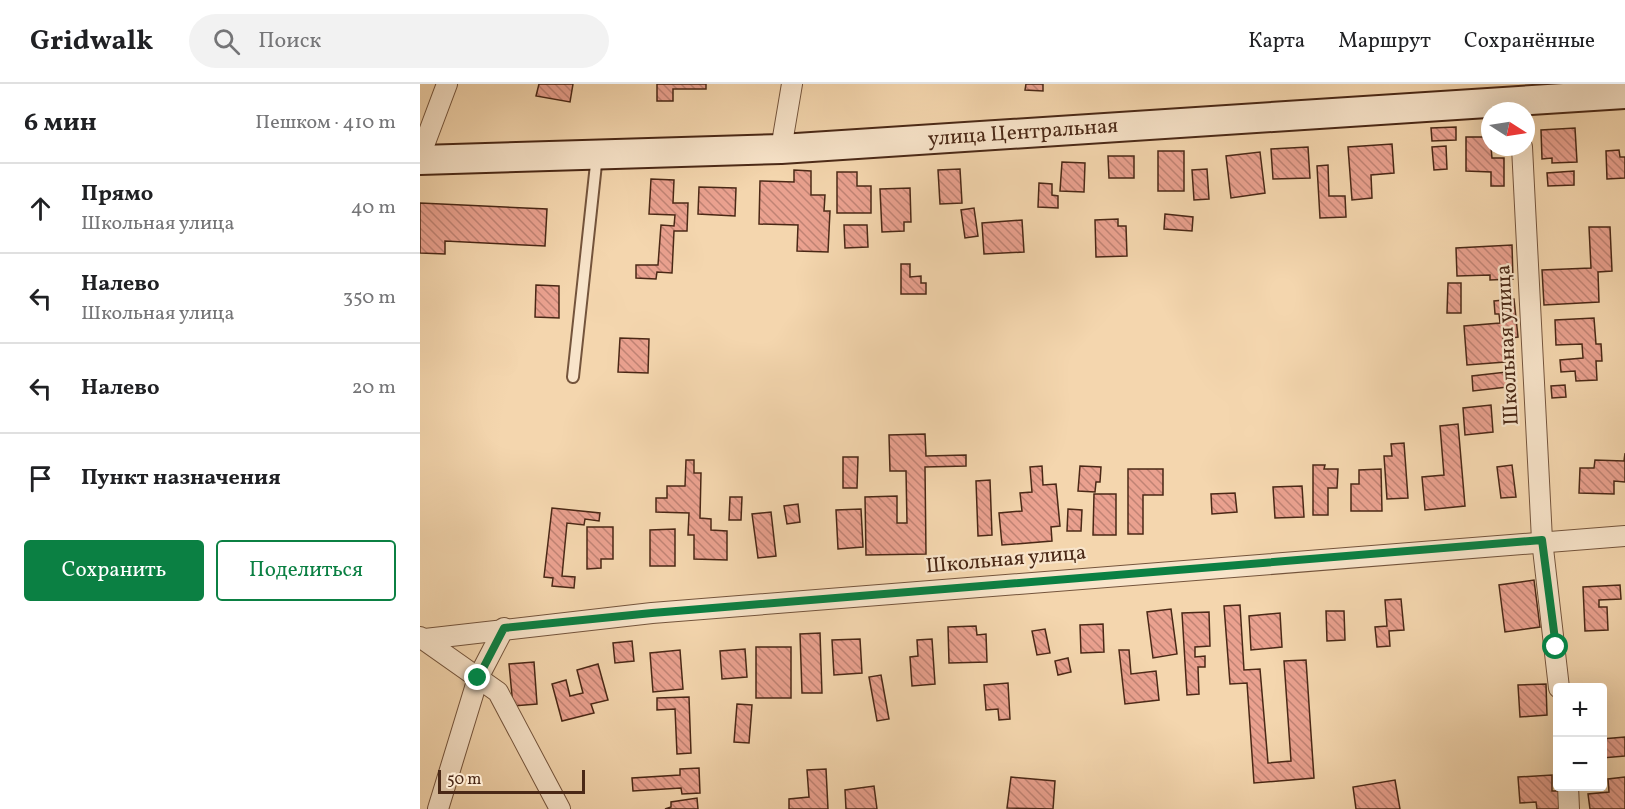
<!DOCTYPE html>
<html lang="ru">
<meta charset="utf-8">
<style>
:root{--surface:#fff;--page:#f2f2f2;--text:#202124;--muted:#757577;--line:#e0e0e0;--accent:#0b8043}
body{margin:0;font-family:Vollkorn,serif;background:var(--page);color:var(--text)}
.controls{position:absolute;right:18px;bottom:18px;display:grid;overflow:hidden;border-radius:6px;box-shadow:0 6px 24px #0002}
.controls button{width:54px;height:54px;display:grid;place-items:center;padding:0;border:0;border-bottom:2px solid var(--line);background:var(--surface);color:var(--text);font:30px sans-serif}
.compass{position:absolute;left:1061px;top:18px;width:54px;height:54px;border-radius:50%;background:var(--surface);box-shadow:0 6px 24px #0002;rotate:102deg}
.scale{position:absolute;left:18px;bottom:15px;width:147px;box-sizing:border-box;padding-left:6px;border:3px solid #4a2816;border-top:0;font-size:16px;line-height:21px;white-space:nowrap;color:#4a2816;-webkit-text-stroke:4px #f8e4ca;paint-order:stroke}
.stop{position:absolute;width:18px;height:18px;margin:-14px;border:4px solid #0b8043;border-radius:50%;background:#fff}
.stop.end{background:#0b8043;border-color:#fff;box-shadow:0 2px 6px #0008}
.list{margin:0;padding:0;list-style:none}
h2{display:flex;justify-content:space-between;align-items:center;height:78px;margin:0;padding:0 24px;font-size:26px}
h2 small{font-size:20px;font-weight:400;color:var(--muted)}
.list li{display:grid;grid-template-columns:39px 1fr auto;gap:18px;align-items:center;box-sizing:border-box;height:90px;padding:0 24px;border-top:2px solid var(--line)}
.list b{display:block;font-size:22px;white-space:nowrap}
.list p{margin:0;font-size:20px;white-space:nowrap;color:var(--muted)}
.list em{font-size:20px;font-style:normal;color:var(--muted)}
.actions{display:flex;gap:12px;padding:18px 24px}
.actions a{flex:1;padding:14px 0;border:2px solid var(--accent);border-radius:6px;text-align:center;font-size:21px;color:var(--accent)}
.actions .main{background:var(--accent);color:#fff}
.icon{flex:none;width:33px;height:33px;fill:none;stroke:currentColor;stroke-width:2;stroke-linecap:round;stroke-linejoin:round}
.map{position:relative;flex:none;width:1205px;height:725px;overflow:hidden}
header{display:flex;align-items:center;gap:36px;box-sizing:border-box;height:84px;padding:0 30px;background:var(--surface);border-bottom:2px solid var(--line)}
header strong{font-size:28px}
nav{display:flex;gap:33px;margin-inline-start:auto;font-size:21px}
.search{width:420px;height:54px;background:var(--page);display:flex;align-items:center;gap:15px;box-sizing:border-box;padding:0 21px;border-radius:33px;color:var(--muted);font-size:22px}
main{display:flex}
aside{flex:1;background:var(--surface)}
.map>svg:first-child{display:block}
.building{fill:url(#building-back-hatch);stroke:#4a2816;stroke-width:1.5}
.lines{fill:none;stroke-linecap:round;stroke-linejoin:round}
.lane-casing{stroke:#74543c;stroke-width:14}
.street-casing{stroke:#74543c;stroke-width:22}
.secondary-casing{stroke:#4a2816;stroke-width:32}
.lane{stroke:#f8e4ca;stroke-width:10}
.street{stroke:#f8e4ca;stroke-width:20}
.secondary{stroke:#f8e4ca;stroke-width:28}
.route{stroke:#0b8043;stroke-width:8}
.labels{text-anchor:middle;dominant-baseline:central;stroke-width:4.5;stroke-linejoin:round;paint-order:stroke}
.street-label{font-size:21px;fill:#4a2816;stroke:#f8e4ca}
</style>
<header>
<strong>Gridwalk</strong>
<div class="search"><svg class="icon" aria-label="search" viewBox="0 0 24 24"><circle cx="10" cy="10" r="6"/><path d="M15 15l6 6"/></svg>Поиск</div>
<nav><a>Карта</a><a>Маршрут</a><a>Сохранённые</a></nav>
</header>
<main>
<aside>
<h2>6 мин<small>Пешком · 410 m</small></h2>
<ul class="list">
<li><svg class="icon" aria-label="ahead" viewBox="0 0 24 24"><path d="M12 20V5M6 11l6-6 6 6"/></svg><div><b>Прямо</b><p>Школьная улица</p></div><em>40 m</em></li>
<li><svg class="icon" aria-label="left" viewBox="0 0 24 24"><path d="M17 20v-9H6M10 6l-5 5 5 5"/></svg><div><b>Налево</b><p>Школьная улица</p></div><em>350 m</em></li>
<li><svg class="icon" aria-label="left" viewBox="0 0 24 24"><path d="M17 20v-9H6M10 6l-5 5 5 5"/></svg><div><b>Налево</b></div><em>20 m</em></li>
<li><svg class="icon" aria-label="arrive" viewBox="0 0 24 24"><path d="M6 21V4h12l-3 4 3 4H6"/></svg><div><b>Пункт назначения</b></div></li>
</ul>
<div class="actions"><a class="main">Сохранить</a><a>Поделиться</a></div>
</aside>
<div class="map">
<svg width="1205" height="725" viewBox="0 0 1205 725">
<defs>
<pattern id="building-back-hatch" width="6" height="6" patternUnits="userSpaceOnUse" patternTransform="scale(1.5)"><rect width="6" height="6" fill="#eaa18f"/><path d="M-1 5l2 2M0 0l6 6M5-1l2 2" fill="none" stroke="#c08374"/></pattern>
</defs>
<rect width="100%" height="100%" fill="#f4d6ae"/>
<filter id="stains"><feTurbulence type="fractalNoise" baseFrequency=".00333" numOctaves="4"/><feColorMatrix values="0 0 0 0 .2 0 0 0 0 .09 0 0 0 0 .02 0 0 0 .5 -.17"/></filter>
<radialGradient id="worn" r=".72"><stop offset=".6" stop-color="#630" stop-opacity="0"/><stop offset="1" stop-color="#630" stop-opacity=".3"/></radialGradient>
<!-- building -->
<g class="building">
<path d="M119,0H153L150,18L116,12Z"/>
<path d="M237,0H286V5H253V17H237Z"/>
<path d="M606,0H623V7L605,6Z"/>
<path d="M1036,43V56L1012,57L1011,44Z"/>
<path d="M1155,44L1157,78L1132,79V74L1122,75L1121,46Z"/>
<path d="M1046,53H1070L1072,74H1084V102H1071V88L1046,87Z"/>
<path d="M972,60L974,89L951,91L952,114L932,116L928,63Z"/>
<path d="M1026,62L1027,85L1014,86L1012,63Z"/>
<path d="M888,63L890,94L853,95L851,65Z"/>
<path d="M1199,66L1200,73H1205V94L1187,95L1186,67Z"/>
<rect x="738" y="67" width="26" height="40"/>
<path d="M840,68L845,109L811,114L806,72Z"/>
<path d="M688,72H714V94H689Z"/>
<path d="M642,78L665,79L664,108L640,107Z"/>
<path d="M908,81L909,112H925L926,133L900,134L897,82Z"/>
<path d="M540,85L542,119L520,120L518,86Z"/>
<path d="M787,85L789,115L774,116L772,86Z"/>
<path d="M374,86L391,87V111H405L404,127H410L408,168L377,167L378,141L339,140L340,97L374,98Z"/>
<path d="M1154,87V101L1128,102L1127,89Z"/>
<path d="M417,88H437V102H451V129H417Z"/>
<path d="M231,95L254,96L253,119H268L267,147H254L252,189L237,188L236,195L216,194V181H238L241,141L254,142L255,131L229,130Z"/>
<path d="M619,99L632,100V111L638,112V124L618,123Z"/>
<path d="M279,103L316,104L315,132L278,130Z"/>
<path d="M490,104L491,138H484V147L462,148L460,105Z"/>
<path d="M0,119L127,125L125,162L25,157V170L0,169Z"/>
<path d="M554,124L558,152L545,154L541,126Z"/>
<path d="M745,130L773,133L772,147L744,145Z"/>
<path d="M698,135V142H706L707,172L676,173L675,136Z"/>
<path d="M602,136L604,168L564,170L562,139Z"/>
<path d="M424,141H447L448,163L425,164Z"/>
<path d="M1169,143H1190L1192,187L1178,188L1179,218L1124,221L1122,186L1171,184Z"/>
<path d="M1092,161L1093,195L1070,196V191L1037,192L1036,164Z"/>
<path d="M481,180H490V193L501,192V199H506V210H481Z"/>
<path d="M1028,199H1041V229H1027Z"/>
<path d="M116,201L139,202V234L115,233Z"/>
<path d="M1094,215L1098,253L1083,255L1085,278L1047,281L1044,242L1080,239L1079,230H1075L1074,217Z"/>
<path d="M1174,234L1176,260H1181L1182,277H1176L1177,296L1156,297L1155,287L1141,288L1140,276L1163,274L1162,260L1136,261L1135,236Z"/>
<path d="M200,254L229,255L228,289L198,288Z"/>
<path d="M1095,287L1096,302L1053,307L1052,292Z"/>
<path d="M1145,301L1146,313L1132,314L1131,302Z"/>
<path d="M1071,321L1073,348L1045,351L1043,324Z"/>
<path d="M1038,340L1045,422L1005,426L1002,393L1024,391L1020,342Z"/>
<path d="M505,350L506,372L546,371V382L505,383L506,470L446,471L445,413L477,412V439H487L486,387H470L469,351Z"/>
<path d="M984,359L988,414L967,415L964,372H972L971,360Z"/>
<path d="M1205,369V398L1194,397V410L1159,409L1160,384H1174L1175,376L1204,377Z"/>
<path d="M423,373H438L437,404H423Z"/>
<path d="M266,376H274V389H281L280,434L291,435V446L307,447V476L274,475V451H268L269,429L236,428V414H247V402H265Z"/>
<path d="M893,381H905L904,385H918L917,404H908V431H893Z"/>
<path d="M1092,381L1096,413L1081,414L1077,383Z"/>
<path d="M622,382L623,401L636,400L640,442L631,443L632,457L582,461L579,429L602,427L600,409L612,408L610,383Z"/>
<path d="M660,382L681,383L680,398H676L675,408L658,407Z"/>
<path d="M708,385H743V411H723V450H708Z"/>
<path d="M961,385L962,427H931V400H939V386Z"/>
<path d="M570,396L572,451L558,452L556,397Z"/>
<path d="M882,402L884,433L855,434L853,403Z"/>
<path d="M815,409L817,428L792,430L791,410Z"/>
<path d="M674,410H696V451H673Z"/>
<path d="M310,413H322L321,436H309Z"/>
<path d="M378,420L380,438L367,440L364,422Z"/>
<path d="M132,424L180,429L179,437L165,435L164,441L147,439L142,492L155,493L154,504L132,502L133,494L124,493Z"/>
<path d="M441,425L443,463L418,465L416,426Z"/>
<path d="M648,425L662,426L661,447H647Z"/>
<path d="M351,428L356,472L338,474L332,430Z"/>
<path d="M167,443H193V475H181V484L167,485Z"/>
<path d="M255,445V482H230V446Z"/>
<path d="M1114,496L1120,543L1085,548L1079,501Z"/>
<path d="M1200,501L1201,515L1179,516V523H1187L1188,546L1165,547L1163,503Z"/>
<path d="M981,515L984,546L969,547L970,562L957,563L955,543L967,542L965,516Z"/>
<path d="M820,521L824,586L840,585L848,679L871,677L864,577L886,576L894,694L834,699L827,599L810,600L804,522Z"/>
<path d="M751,525L757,570L733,574L727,528Z"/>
<path d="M906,527H924L925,556L907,557Z"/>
<path d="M789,528L790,562L775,563V573L785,572V583H778L779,610L767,611L762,529Z"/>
<path d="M860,529L862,563L831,566L829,532Z"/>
<path d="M683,540L684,568L661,569L660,541Z"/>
<path d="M556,542L557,551L566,550L567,578L529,579L528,543Z"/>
<path d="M625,545L630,569L617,571L612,547Z"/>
<path d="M400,549L402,609H382L380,550Z"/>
<path d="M440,555L442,589L414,591L412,556Z"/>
<path d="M512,555L515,600L492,602L490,573L498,572L497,556Z"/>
<path d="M212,557L214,577L195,579L193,559Z"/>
<rect x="336" y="563" width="35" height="51"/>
<path d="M325,565L327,593L302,595L300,567Z"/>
<path d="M260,566L263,605L233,608L230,569Z"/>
<path d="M699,566H709L711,590L736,587L739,616L705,620Z"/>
<path d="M648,574L651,588L638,591L635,577Z"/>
<path d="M114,578L117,620L93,622L89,580Z"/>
<path d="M178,580L188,616L171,620L174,629L142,637L132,600L146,596L150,612L163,609L157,586Z"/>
<path d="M461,591L469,635L457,637L449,593Z"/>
<path d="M588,599L590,635L579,636L578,625L566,626L564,601Z"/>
<path d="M1126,600L1127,631L1100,633L1098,601Z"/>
<path d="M269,613L271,669L257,670L255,625L237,626V614Z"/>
<path d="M317,620L332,621L329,659L314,658Z"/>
<path d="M1205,653V672L1182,674V655Z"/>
<path d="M279,684L280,709L262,710L261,704L213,707L212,694L260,691V685Z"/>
<path d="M406,685L408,725H369V715L389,713L387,686Z"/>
<path d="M1132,691V707H1140L1141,725H1117L1116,718L1100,719L1098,693Z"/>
<path d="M591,693L635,697L633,725L587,724Z"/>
<path d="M1205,693V725H1170L1168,710L1189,708L1188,695Z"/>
<path d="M975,696L980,725H936L933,703Z"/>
<path d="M454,702L457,725H426L425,706Z"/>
<path d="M277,714L278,725H245L251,723V718Z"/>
</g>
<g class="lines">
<!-- lane casing -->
<g class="lane-casing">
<path id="lane" d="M153,293L177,71"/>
</g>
<!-- street casing -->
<g class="street-casing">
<g id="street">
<path d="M1102,63L1122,456L1139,604"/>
<path d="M361,65L372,0"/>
<path d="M0,72L27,0"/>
<path d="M0,553L78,608L140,725"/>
<path d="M5,555L232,529L1205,452"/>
<path d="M1148,702L1149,725"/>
<path d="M18,725L58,594L84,544"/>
</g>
</g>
<!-- secondary casing -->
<g class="secondary-casing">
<path id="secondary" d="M0,76L361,65L1205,10"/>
</g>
<!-- lane -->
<use href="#lane" class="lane"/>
<!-- street -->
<use href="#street" class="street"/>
<!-- secondary -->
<use href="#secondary" class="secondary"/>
</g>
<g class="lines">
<!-- route -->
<path class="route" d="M58,594L84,544L232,529L1122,456L1136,563"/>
</g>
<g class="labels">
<!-- street labels -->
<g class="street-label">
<text transform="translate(603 49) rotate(-4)">улица Центральная</text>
<text transform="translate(1088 261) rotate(-93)">Школьная улица</text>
<text transform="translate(586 476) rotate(-5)">Школьная улица</text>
</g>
</g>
<rect width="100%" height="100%" filter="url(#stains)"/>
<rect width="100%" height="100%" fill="url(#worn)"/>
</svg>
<div class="controls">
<button>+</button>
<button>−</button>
</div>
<svg class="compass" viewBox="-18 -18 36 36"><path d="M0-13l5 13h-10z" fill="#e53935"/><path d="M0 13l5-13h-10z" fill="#757577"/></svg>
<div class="scale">50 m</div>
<div class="stop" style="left:1136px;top:563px"></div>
<div class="stop end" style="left:58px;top:594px"></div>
</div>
</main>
